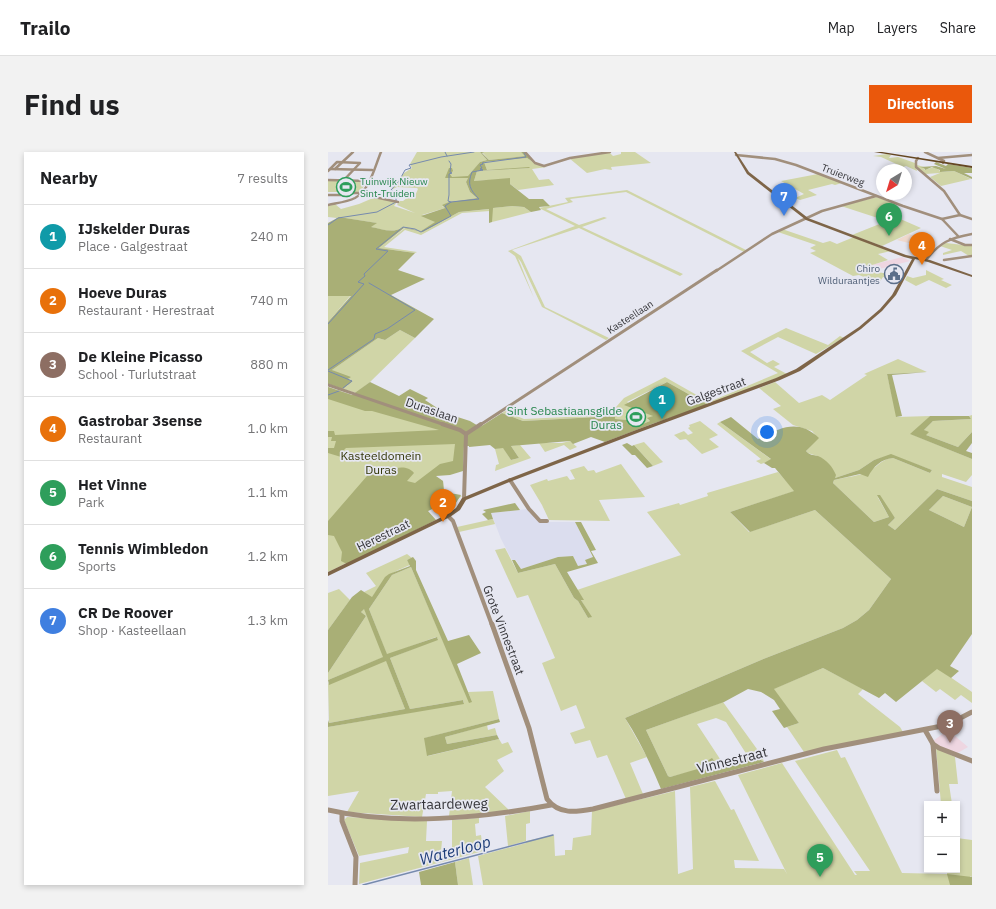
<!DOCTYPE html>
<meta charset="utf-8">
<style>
:root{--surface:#fff;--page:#f2f2f2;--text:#202124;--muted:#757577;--line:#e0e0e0;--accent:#ea580c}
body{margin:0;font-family:"IBM Plex Sans",sans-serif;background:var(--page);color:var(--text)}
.controls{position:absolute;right:12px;bottom:12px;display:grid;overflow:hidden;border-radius:0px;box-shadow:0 2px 6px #0003}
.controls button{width:36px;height:36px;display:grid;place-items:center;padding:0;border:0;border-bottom:1px solid var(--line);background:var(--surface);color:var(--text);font:20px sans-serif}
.compass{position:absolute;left:548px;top:12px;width:36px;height:36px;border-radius:50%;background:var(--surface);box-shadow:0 2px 6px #0003;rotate:218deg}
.you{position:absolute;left:439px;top:280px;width:14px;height:14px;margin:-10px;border:3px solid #fff;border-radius:50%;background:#1a73e8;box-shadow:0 0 0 6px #1a73e833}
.badge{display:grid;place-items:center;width:26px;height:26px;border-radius:50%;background:var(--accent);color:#fff;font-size:13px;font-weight:700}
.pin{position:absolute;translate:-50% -33px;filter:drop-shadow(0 1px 2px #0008)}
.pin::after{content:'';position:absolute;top:21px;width:14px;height:12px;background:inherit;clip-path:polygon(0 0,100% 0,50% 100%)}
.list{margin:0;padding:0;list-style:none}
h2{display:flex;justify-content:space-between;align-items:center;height:52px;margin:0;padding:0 16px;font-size:17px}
h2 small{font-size:13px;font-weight:400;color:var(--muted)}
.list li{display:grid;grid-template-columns:26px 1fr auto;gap:12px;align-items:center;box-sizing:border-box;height:64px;padding:0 16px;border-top:1px solid var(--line)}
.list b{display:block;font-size:15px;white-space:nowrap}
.list p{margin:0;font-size:13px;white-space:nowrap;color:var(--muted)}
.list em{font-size:13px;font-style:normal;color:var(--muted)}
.map{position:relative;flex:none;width:644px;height:733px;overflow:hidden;border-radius:0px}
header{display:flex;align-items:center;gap:24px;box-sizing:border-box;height:56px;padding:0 20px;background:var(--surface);border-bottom:1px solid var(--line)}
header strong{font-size:19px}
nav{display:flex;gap:22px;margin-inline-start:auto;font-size:14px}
.intro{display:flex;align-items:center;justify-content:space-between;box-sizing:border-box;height:96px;padding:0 24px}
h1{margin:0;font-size:28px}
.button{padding:10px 18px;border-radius:0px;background:var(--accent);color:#fff;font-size:14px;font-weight:700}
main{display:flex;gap:24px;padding:0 24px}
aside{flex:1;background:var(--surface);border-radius:0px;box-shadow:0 2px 6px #0003}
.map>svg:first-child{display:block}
.built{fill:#dbddee}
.industrial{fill:#efd9cd}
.education{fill:#eed6e1}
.green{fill:#d0d5a7;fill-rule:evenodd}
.forest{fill:#a9af76}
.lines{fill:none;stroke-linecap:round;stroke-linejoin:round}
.stream-far1{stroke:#768aae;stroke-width:1}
.stream{stroke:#768aae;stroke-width:1.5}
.street-far3{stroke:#a18f7c;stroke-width:2.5}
.street-far2{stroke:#a18f7c;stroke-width:3}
.street-far1{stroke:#a18f7c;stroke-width:4}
.street{stroke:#a18f7c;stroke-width:5}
.secondary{fill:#7e6548;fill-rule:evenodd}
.primary{fill:#654722;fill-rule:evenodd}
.labels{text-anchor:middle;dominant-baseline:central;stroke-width:3.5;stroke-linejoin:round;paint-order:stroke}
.far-street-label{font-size:10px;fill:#343438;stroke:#e6e7f1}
.far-leisure-label{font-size:10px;fill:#27864d;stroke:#e6e7f1;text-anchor:start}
.far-service-label{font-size:10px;fill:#4e5e75;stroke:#e6e7f1;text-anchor:end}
.street-label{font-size:12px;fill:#343438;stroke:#e6e7f1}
.leisure-label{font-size:12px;fill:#27864d;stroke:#e6e7f1;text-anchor:end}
.park-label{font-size:12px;fill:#333608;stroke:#e6e7f1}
.near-street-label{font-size:14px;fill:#343438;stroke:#e6e7f1}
.near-water-label{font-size:16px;font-style:italic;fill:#1e3d78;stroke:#e6e7f1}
</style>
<header>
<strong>Trailo</strong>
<nav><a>Map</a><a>Layers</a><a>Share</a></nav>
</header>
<div class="intro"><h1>Find us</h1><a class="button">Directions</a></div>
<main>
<aside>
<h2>Nearby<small>7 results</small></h2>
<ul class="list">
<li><span class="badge" style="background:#0f9aa8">1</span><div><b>IJskelder Duras</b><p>Place · Galgestraat</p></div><em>240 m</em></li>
<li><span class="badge" style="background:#e8710a">2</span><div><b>Hoeve Duras</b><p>Restaurant · Herestraat</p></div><em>740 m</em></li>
<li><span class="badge" style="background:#8d6e63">3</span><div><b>De Kleine Picasso</b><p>School · Turlutstraat</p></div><em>880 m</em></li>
<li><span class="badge" style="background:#e8710a">4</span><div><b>Gastrobar 3sense</b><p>Restaurant</p></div><em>1.0 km</em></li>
<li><span class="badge" style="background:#2e9e5b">5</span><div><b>Het Vinne</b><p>Park</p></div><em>1.1 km</em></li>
<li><span class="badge" style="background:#2e9e5b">6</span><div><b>Tennis Wimbledon</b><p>Sports</p></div><em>1.2 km</em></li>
<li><span class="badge" style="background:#3f7fe0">7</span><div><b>CR De Roover</b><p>Shop · Kasteellaan</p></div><em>1.3 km</em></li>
</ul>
</aside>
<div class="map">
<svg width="644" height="733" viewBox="0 0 644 733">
<rect width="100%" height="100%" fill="#e6e7f1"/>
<!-- built -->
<path class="built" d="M200,357L211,370H247L265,406L257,408L259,412L250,414L245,404L230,405L193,417L188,408H184L173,387L163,361Z"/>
<!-- industrial -->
<path class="industrial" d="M581,82L608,93L604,97L569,88Z"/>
<!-- education -->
<g class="education">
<path d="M574,105L582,109L548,118L540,114Z"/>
<path d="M620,578L640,595L628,602L611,594L605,589Z"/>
</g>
<!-- green -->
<g class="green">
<path d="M89,0H152L159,8L152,10L140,25H123L122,22L125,19L117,26H140L138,30L142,40L149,46L121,50L114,54L117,56L94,63L108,70L93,79L75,75C65,82 53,77 42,75L48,71L11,65L9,66L0,65V54L7,52L13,57L31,52L45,46L69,50L66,54L87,61L69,53L72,49H75L79,46H86L90,37L89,36L69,35L63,38L76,21L84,16L82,12Z"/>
<path d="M154,0H193L198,4L161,8Z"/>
<path d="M281,0L285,4L293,2V0H307L323,11L283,15L284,18L277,17L259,21L241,6Z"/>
<path d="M559,2L563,3L561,6L570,5L587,11L589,19L578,14L575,15L553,5L545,4Z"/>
<path d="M199,6L208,12L219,15L204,17L211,28L221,27L226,33L190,38L182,32V27L146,29L149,19L202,16L159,18L156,10Z"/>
<path d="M589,13L596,15V18L606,15L614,20L626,19L643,27L613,34L602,25L612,21L597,22L589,15Z"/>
<path d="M490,22L514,31L507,33L504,32L480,38L489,43L472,48L467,46L476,42L453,29Z"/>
<path d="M0,28L39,30L32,40H0Z"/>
<path d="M299,38L418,98L416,100L298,40L242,47L245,50L218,57L251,73L276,65L279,66L254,75L355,122L352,124L251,76L184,98L193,104L217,155L281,186L278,188L214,155L193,110L190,106L206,146L187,104L180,99L247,74L211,56L240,50L237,46Z"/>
<path d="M549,45L569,53L560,56L567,60L561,62L593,76L554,94L524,83L559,69L513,54Z"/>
<path d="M184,54L196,55L203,60L164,70V56Z"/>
<path d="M162,57V59L134,61L93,83L77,78L56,95L89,100L87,101L51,96L77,76L95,80L131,60Z"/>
<path d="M454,77L495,91L502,89L509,92L526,85L563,99L550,102L560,108L541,114L548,118L545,119L575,125L574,128L555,125L551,131L531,123L525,124L482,101L488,99L482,96L488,93L450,80Z"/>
<path d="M618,91L644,94V104H641L633,99L615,103V101L624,98L612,94Z"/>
<path d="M598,118L616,127L613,128L624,133L618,136L601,128L588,134L577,128L579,124L585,126L598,123Z"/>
<path d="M23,143L0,170V144Z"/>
<path d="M458,176L500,193L512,184L516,186L488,202L450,185L422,200L439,211L445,208L452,212L446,215L459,222L380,253L339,230L299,250L312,258L326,264L319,267L322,269L312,273L301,268L287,267L286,264L195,269L174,261L177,259L196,267L281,263L296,246L337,225L381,250L450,221L413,199Z"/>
<path d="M72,178L87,186L42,230L28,241L15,237L25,229L4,218L50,186L57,188Z"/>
<path d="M570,207L599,220L559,222L569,265L602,264L583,282L644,307V323L638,330L614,322V325L644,335V349L609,337L567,378L560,373L567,366L549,344L561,365L546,370L505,331L506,328C518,325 533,324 543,318C551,313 554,307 565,306L602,321L604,318L563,303L546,308L531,318L507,326L489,304L480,301L478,299L490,286L484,279L465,273L445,257L453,254L431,236L447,230L471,251L494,243L502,248L539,223L536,222Z"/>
<path d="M0,235L131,279L135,313L106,324L115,329L116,340L134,344C126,349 125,358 118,362L110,354L100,359L60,391L0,420Z"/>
<path d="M644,263V280L630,295L598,283L596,278L605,269L643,267L641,264Z"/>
<path d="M372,269L390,283L381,287L391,295L374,302L358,287L352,288L346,283L356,279L360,283L365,281L360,276L362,275L361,273Z"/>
<path d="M392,270L444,308L433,312L428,309L433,307L389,272Z"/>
<path d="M242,289L249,295L242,298L236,293L217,300L211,291H234Z"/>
<path d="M316,290L335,310L325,314L306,293Z"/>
<path d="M192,293L203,306L167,319L168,313L171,312L167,297L175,295L183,308L191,306L183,294Z"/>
<path d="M293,312L317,345L271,348L282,369L221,368L214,353L202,333L219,327L220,329L239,324L242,328L247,327L242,318L256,314L260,319L266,318L268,321Z"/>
<path d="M450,320L467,339L402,360L421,380L487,358L563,427L541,458L529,468L515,476L433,508L297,566L319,605L302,611L315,642L298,647L279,603L269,606L262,588L247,592L242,581L257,576L248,553L233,559L214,511L227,506L200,443L189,446L167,398L177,396L190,421L227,412L246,446L250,449L260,466L263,465L253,448L255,447L249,438L353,403L319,360L351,351L352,353L380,344L379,341Z"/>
<path d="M615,344L644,355L636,375L601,358Z"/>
<path d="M165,367L167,372L131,380L129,375Z"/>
<path d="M79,402L84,406L79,408L82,413C58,423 58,424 44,446L36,440L48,434L38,421Z"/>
<path d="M83,415L115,489L144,550L140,540L165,539L171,567L97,586L100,604L171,587L174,592L180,590L185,600L169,608L176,619L157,635L182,659L121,664L124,639L110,640V642H98L94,665L19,660L31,639L0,644V575L136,551L135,548L82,557L62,506L110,487L108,485L59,503L41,457L64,423Z"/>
<path d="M11,437L22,448L0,478V441Z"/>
<path d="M36,456L56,505L0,528V521L38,464L33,460Z"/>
<path d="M58,508L77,557L1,571L0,531L1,532Z"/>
<path d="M495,516L535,537L530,542L572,575L575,580L476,600L459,575L471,571L445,537Z"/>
<path d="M609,516L644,540V551L633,543L627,548L612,537L608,540L594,529Z"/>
<path d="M395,550L434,604L436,610L425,603L389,614L379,609L380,613L378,616L342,625L340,624L318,578ZM388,566L398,570L419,603L394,610L369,572Z"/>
<path d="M159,573L160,578L167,576L169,583L119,592L117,585Z"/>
<path d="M608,596L627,605L630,632H621L624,652H613Z"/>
<path d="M509,598L513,606L517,605L574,721L619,722V718H629V686L644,688V725L642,724L644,733H155L150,704L198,691V689L180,694L177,664L202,659V671L198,672V689L226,683L227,704L237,703V698H244L245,686L263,683L264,659L347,639L350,722L365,717L362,635L387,629L403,658L406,657L431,709L406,708L407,716L456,717L459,722L410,623L454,611L527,723H529L526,719H542L467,609Z"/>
<path d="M19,665L99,669L98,689H114L113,699H124V668L151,666V671L147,672L148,684L153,683L155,699L31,732L32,711L80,701L81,695L31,704L16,668Z"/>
<path d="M141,706L145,733H130L127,710Z"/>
</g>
<!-- forest -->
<g class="forest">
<path d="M152,0H156L154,1L161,8L197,4L193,0H196L208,12L199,6L156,10L159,18L201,15L202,16L149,19L146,29L182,26V32L201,47H215L222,54L211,55L213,58L203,60L196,55L184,54L165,56L164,70L161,71V57L131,60L95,80L76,76L51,96L87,101L70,118L97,127L63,143L106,167L87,186L72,178L57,188L50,186L4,218L23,225L20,227L25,229L15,237L0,232V170L23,144H0V71L11,65L49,71L43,75C54,77 65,82 75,75L93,79L107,70L93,64L117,56L114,53L121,50L149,46L142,40L138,30L140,26H117L121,16H124L125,19L122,22L124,25L140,24L152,10L159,8Z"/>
<path d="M608,10L618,14L620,12L644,16V21H636L644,25V27L626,19L612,20V18L604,15L597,18L596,16L592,15L608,14L618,17L606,12Z"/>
<path d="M599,220L564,223L574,264L568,265L559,222Z"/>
<path d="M42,230L71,244L82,237L100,246L97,248L117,261L142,269L152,275L174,261L195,269L287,264V267L301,268L312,273L322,269L319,266L325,264L296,253L339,230L380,253L324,272L277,290L263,285L245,292L242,289L183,294L191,306L183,308L175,296L167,297L162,293L141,295V294H136L135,319L122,323L108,324L115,329L116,340L133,343L124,357V359L118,363L110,354L100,359L108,368L19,412L13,409L14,400L6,384L0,383V369L39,324L36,321L44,317L53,321C63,317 78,311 86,321L79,329L87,331L112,312L125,309L127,292L18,296L14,300L28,306L23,308L0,301V296H6L8,289H3L4,285H0V279H6L7,283L111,278L44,259H37L0,247V235L24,243Z"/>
<path d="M602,264H641L643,267L605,269L596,278L601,280L598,283L630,295L644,280V291L638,299L644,301V307L582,282Z"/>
<path d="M403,265L430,287C452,276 470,266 491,286L478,299C481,303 485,303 490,304C499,308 504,314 508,323L507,326L531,318L546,308L563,302L604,318L602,321L565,306C553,307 545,315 540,325L532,322L506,328L505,331L546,370L561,365L549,343H552L567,366L560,373L567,378L609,337L644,349V355L615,344L601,358L636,375L644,355V482L622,514L631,519L623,526L609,517L568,550L557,541L551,546L495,516L446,537L471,571L456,576L444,559L452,557L446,548L433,540L420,537L396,550L318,578L340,624L342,625L373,616L372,614L375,613L378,616L380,613L379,609L384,606L390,614L425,603L436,610L333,637C323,613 312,589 297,566L433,508L515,476L529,468L541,458L563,427L487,358L422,380L402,360L466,339L447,316H444L436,311L443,307L392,270Z"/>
<path d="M299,291L304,294L306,293L325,314L319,316L307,303H304L294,293Z"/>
<path d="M187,351L192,358L163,361L165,367L160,368L154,362L158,360L155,358Z"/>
<path d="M247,370H253L268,398L263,399L270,411L239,420L256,448H253L264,465L260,466L250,449L246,446L227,412L190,421L184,408H187L193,417L230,405L245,404L250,414L259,412L257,408L265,405Z"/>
<path d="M85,405L88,409V418L120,489L141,483L153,501L129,512L144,550L141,551L83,415L64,423L41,457L59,502L109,485L110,488L62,506L82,557L135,548L136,552L0,575V568L1,571L77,557L58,509L1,533L0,528L55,505L36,457L33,460L38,464L0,521V478L24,445L33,438L44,445L57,425L61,422L82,414L79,408Z"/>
<path d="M171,567L172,570L117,585L119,592L169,583L171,587L99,604L96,586Z"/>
<path d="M127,710L130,733H93L91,720Z"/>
<path d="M619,722L644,725V733H622Z"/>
</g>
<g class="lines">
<!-- stream-far1 -->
<g class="stream-far1">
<path d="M117,0L119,4"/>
<path d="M121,9L123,12L122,20L124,21L121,22V43L120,49L123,50"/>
<path d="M63,38L71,29L77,18L83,16L81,13L113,5L146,0"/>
<path d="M64,39L68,41V49"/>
<path d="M0,73L10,66L49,60L68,50"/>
<path d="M0,172L36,132L30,130L37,124L36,122L60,99L48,97L75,75L87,77L93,80L123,64L117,54L123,50L151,47C142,38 139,32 144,20L155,18L152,17L154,16L152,13L155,12L154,11L198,5L196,1"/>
<path d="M0,218L46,187L47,182L59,177L87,158L41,131"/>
<path d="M0,219L24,229L15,236"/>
<path d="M0,243L11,239"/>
</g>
<!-- stream -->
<path class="stream" d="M35,733L225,683"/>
<!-- street-far3 -->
<g class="street-far3">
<path d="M197,0L207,11L216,14L242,6L282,0"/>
<path d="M597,0L616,9L615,11"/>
<path d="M408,3L447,7L468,13L575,54L614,67L630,84"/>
<path d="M590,6L588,9V15L616,39L632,63"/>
<path d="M610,6L644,3"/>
<path d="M2,17L44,18"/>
<path d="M7,17L25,0"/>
<path d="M0,19L9,10L32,11L15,29"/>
<path d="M0,28L40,29"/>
<path d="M32,42L70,50"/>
<path d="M0,43H20"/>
<path d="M19,44L21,41H33"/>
<path d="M0,53C9,51 19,50 27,46C42,38 47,14 53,0"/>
<path d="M614,67L632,63L644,67"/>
<path d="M622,87L637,93H644"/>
<path d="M598,108C612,90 622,86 644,82"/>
<path d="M616,108L644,104"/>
<path d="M388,119L444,82L494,59L548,44"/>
</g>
<!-- street-far2 -->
<g class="street-far2">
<path d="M0,233L117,273"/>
<path d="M152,273L389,118"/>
</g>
<!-- street-far1 -->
<g class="street-far1">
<path d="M114,272L132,278L138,282"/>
<path d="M138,282L153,272"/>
<path d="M182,328L201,357L212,369H219"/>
<path d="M136,347L138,282"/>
<path d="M120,364L125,369L164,473"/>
</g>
<!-- street -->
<g class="street">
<path d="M164,472L201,576L219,647C231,663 248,660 265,657L496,597L619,573L644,560"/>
<path d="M597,578L605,592L611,596L644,609"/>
<path d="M605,592L609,639"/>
<path d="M0,658C68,674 155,666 223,653"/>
<path d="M14,662V669L28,705L27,733"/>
</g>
<!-- secondary -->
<path class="secondary" d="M406,0H408L421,20L480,66L578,103L602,108L644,123V125L600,110L587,107L568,143L554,159L533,177L472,219L452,228L312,280L184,329L138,348L132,358L122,365L0,424V420L118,363L128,356L134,346L180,327L308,278L448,226L468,217L531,175L552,157L564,143L584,107L576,105L478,68L419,22Z"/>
<!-- primary -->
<path class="primary" d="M546,0H554L644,14V16Z"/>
</g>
<!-- icons -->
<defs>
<g id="stadium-ring" transform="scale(1)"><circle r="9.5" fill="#e6e7f1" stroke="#2e9e5b" stroke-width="1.5"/><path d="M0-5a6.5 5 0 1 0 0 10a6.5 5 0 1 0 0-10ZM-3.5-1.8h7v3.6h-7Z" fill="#2e9e5b"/></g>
<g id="civic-ring" transform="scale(1)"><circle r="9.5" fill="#e6e7f1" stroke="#5c6f8a" stroke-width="1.5"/><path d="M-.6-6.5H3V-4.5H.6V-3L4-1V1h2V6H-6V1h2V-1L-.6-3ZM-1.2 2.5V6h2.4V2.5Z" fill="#5c6f8a"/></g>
</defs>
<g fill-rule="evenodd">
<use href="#stadium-ring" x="18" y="35"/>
<use href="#civic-ring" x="566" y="122"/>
<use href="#stadium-ring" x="308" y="265"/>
</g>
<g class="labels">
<!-- far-street labels -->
<g class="far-street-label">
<text transform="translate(515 23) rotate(21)">Truierweg</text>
<text transform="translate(302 165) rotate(-33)">Kasteellaan</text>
</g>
<!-- far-leisure labels -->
<g class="far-leisure-label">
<text x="32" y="29">Tuinwijk Nieuw<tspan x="32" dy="12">Sint-Truiden</tspan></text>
</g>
<!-- far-service labels -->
<g class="far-service-label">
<text x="552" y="116">Chiro<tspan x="552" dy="12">Wilduraantjes</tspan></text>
</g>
<!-- street labels -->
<g class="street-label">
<text transform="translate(388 239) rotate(-20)">Galgestraat</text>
<text transform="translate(104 258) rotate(19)">Duraslaan</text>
<text transform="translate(55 383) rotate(-26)">Herestraat</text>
<text transform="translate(176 478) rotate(69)">Grote Vinnestraat</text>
</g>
<!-- leisure labels -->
<g class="leisure-label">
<text x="294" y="258">Sint Sebastiaansgilde<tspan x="294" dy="14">Duras</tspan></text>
</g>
<!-- park labels -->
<g class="park-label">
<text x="53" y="303">Kasteeldomein<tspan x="53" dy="14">Duras</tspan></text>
</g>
<!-- near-street labels -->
<g class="near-street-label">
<text transform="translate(404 608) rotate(-14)">Vinnestraat</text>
<text transform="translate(111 652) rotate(-1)">Zwartaardeweg</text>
</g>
<!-- near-water labels -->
<g class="near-water-label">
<text transform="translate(127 698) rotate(-15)">Waterloop</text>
</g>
</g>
</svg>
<div class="controls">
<button>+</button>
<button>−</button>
</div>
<svg class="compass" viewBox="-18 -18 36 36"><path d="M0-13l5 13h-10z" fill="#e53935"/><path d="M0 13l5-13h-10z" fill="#757577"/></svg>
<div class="you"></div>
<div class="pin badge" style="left:334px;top:267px;background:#0f9aa8">1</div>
<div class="pin badge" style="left:115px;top:370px;background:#e8710a">2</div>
<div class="pin badge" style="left:622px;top:591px;background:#8d6e63">3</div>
<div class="pin badge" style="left:594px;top:113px;background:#e8710a">4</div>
<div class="pin badge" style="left:492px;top:725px;background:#2e9e5b">5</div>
<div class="pin badge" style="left:561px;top:84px;background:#2e9e5b">6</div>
<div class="pin badge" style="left:456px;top:64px;background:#3f7fe0">7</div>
</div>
</main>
